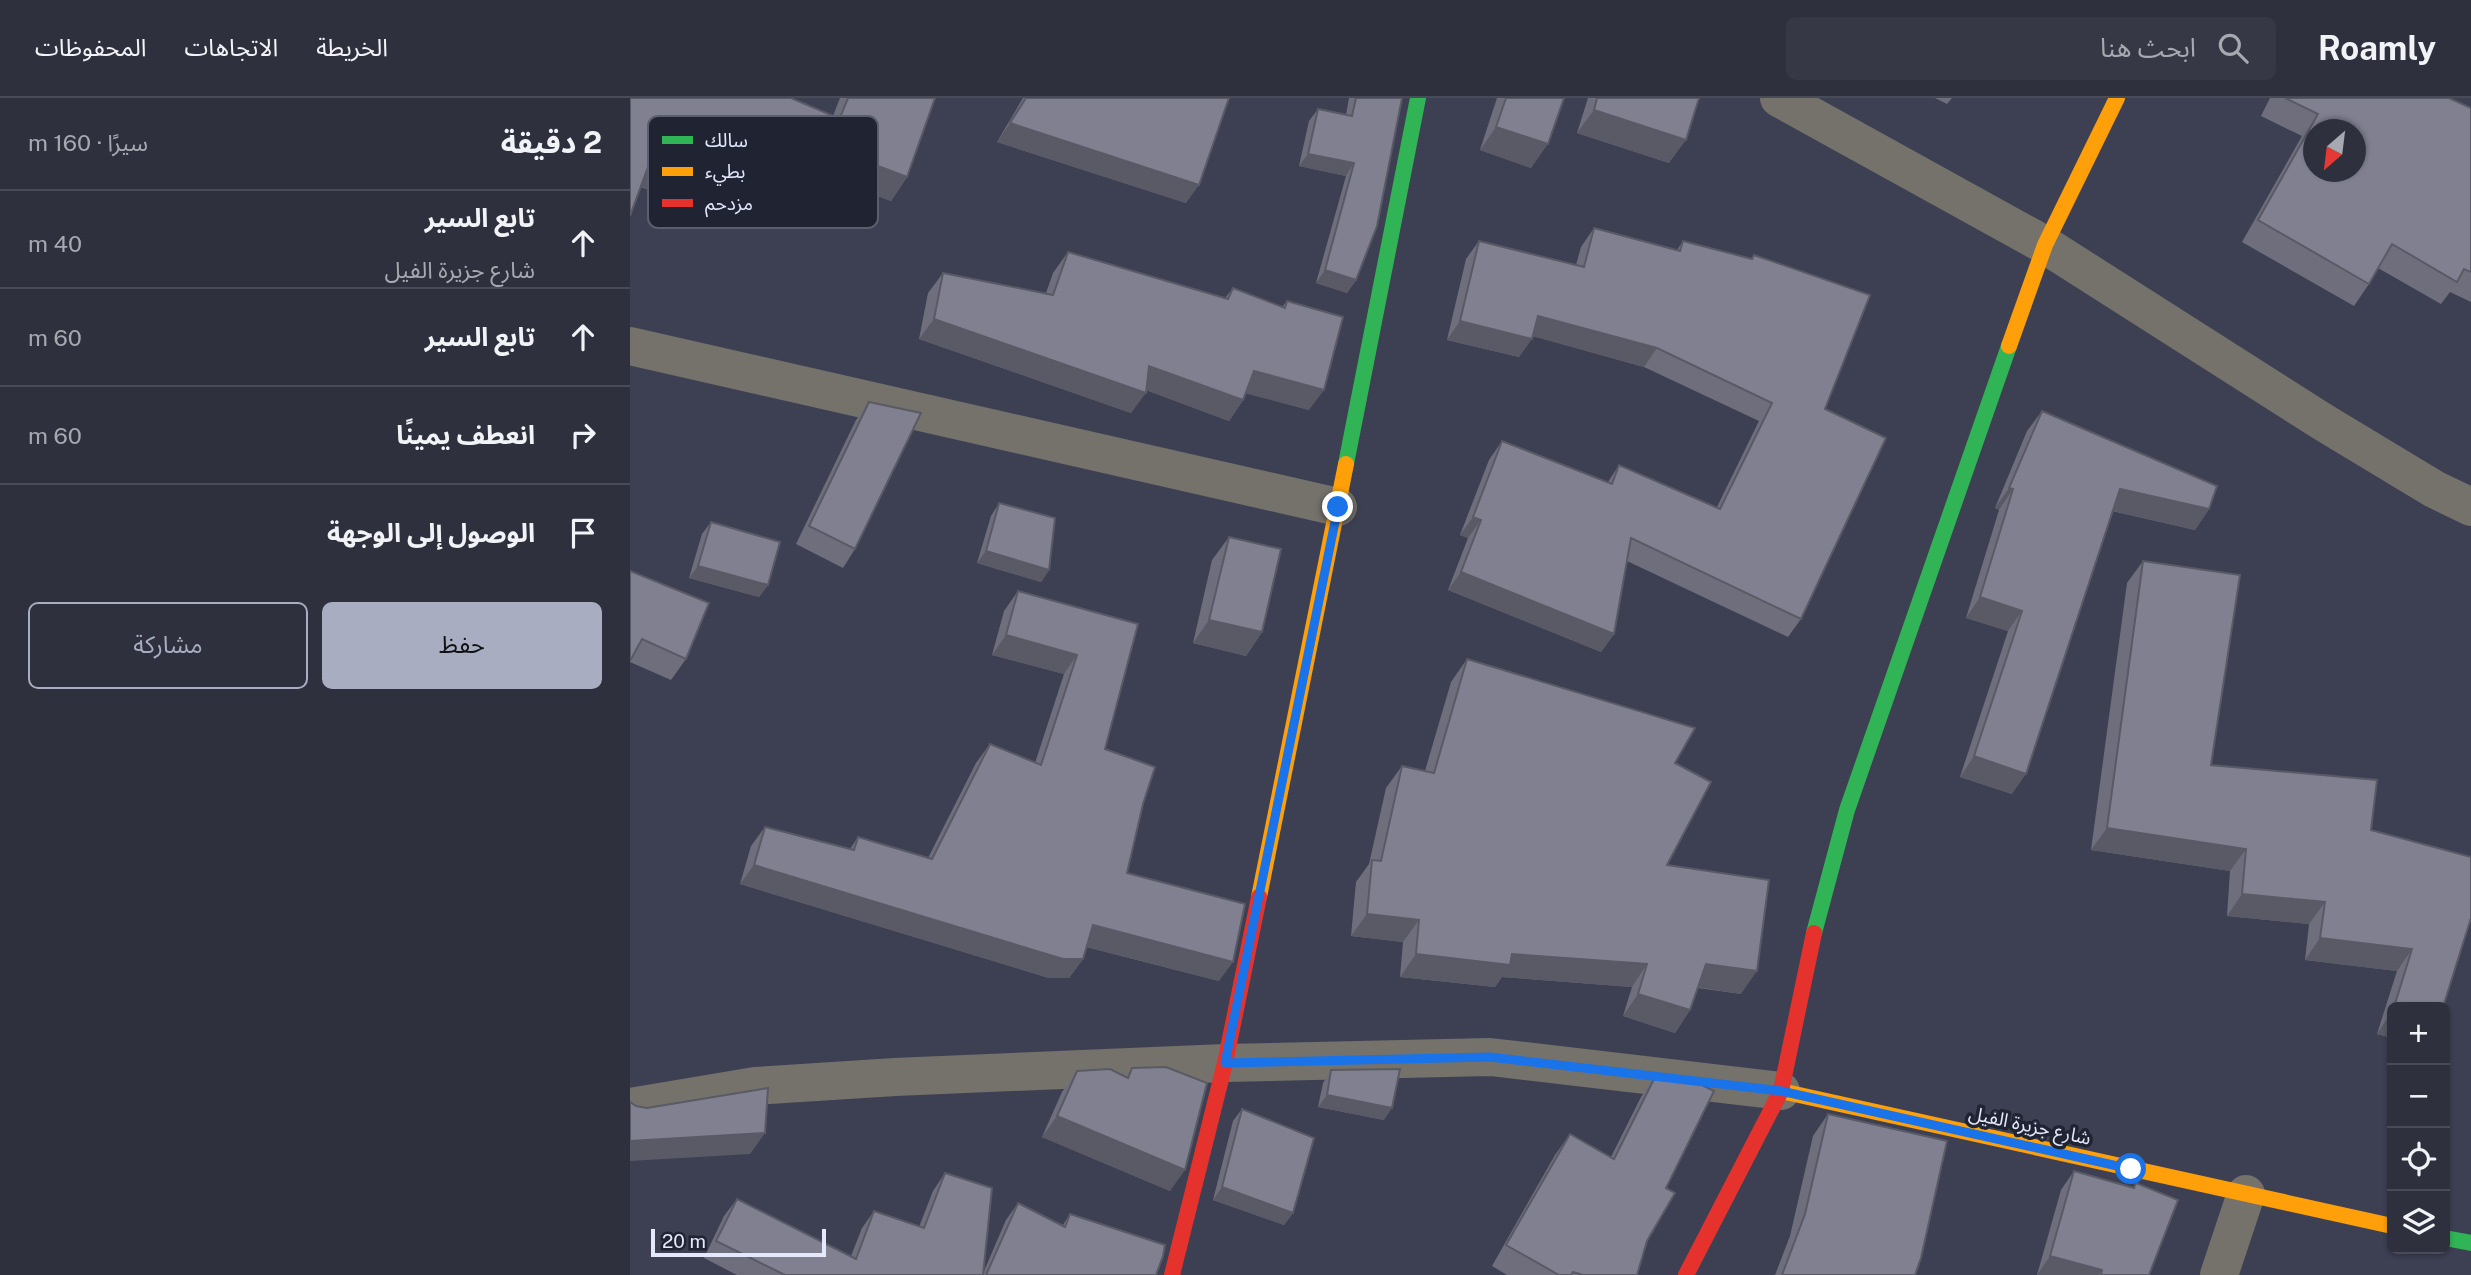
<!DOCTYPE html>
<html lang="ar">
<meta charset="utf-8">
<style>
:root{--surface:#2e303e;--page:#363845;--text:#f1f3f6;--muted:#a7a9b0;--line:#494b58;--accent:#a9adc2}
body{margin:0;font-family:"Public Sans","Noto Sans Arabic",sans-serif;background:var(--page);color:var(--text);direction:rtl}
.controls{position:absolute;right:21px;bottom:21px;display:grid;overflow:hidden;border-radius:10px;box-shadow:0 2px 5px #0004}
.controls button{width:63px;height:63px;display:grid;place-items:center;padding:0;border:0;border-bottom:2px solid var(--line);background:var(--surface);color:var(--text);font:35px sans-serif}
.compass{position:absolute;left:1673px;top:21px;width:63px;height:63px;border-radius:50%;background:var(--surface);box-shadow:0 2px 5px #0004;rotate:208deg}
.scale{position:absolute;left:21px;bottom:18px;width:175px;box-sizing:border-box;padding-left:7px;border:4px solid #e3e8fd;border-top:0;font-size:19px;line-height:24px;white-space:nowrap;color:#e3e8fd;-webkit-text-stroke:5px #202332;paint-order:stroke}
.stop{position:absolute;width:21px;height:21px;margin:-16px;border:5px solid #1a73e8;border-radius:50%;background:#fff}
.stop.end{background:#1a73e8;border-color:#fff;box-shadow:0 2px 7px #0008}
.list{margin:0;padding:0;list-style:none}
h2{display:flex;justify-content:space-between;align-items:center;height:91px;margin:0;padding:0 28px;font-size:30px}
h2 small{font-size:23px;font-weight:400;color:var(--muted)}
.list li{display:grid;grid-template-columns:46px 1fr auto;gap:21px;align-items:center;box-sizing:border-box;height:98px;padding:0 28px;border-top:2px solid var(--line)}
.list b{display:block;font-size:26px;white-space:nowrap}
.list p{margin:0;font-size:23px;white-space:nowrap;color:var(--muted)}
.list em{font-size:23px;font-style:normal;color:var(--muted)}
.actions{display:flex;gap:14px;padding:21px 28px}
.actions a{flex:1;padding:16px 0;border:2px solid var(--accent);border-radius:10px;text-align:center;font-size:24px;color:var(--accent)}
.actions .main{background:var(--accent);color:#111}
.icon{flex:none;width:38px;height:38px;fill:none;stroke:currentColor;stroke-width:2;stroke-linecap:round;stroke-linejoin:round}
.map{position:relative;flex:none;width:1841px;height:1177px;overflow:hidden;direction:ltr}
header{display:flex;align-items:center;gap:42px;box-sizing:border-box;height:98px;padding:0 35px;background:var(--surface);border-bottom:2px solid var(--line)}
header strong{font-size:33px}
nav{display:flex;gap:38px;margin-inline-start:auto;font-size:24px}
.search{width:490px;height:63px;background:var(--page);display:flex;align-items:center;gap:18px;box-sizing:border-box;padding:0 24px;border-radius:10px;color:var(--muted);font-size:26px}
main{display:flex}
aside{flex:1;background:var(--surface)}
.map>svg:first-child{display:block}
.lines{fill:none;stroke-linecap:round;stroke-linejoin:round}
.street{stroke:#74726a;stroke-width:38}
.fast{stroke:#30b455;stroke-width:16}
.slow{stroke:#ff9f0a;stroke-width:16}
.jam{stroke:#e5322d;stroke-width:16}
.wall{fill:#6f6e7d}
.shaded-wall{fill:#5a5a66}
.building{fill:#818091;stroke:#5a5a66;stroke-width:2;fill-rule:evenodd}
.route{stroke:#1a73e8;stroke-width:9}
.labels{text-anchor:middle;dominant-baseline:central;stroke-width:7;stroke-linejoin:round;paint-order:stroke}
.street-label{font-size:19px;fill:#e3e8fd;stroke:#202332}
.key{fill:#202332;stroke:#5a5e6f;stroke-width:2}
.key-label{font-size:19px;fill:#e3e8fd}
</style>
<header>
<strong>Roamly</strong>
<div class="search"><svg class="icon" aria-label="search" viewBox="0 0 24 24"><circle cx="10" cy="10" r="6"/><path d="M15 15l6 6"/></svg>ابحث هنا</div>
<nav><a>الخريطة</a><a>الاتجاهات</a><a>المحفوظات</a></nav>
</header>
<main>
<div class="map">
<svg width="1841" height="1177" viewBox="0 0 1841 1177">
<rect width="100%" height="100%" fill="#3d4053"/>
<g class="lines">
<!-- street -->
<g class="street">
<path d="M1149,0L1415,147L1693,324L1804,391L1841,409"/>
<path d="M0,248L708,409"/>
<path d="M0,1009L125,988L265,979L595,965L860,959L1151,993"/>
<path d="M1589,1177L1616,1096"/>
</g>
<!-- fast -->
<g class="fast">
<path d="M716,366L788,0"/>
<path d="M1184,835L1217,712L1379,248"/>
<path d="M1815,1140L1841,1145"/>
</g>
<!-- slow -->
<g class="slow">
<path d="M1379,248L1415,147L1487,0"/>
<path d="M629,799L716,366"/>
<path d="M1151,993L1762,1128"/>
</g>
<!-- jam -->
<g class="jam">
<path d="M542,1177L595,965L629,799"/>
<path d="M1056,1177L1151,993L1184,835"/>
</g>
</g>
<!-- wall -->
<g class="wall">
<path d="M0,0L203,18L210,0H305L277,79L261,103L182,73L183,70L176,80L94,44L81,88L68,106L10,89Z"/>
<path d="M393,0H599L556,105L367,44Z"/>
<path d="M719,0H772L726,182L717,195L686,185L716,78L669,68L679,23L688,11L716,17Z"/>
<path d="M867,0H934L901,70L850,52Z"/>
<path d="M958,0H1069L1039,65L947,35Z"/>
<path d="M1305,0H1322L1317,6Z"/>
<path d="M1640,0H1819L1841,10V204L1820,194L1811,206L1748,170L1739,186L1724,208L1612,144L1672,38L1631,18Z"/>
<path d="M964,130L1047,152L1053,143L1195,311L1171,521L1158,539L997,463L984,536L971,554L818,492L838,440L830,437L859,362L872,343L978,384L989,367L1087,409L1129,323L1014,269L903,238L889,259L817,242L836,161L849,143L946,167L951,149Z"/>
<path d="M438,154L595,200L603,190L652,209L657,203L679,312L616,295L613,302L599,323L516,292L501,315L289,241L298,195L313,175L416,195L423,175Z"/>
<path d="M239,304L225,451L213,470L166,446L226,322Z"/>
<path d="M1412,313L1579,411L1565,432L1482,413L1382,696L1330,679L1378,533L1336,520L1369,412L1365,410L1397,333Z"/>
<path d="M369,405L419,472L411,484L347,465L361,418Z"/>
<path d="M81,424L138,487L129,499L59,480L72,436Z"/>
<path d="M599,439L632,534L616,558L563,545L582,462Z"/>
<path d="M1513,463L1581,667L1741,732L1813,909H1762V940L1747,936L1767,873L1675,862L1679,826L1597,818L1600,773L1461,752L1497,485Z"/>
<path d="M0,473L56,561L41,582L0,564Z"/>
<path d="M388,493L508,526L475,651L513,706L497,775L589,883L456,849L453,861L439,880H419L110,786L121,748L135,729L220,751L228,739L298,760L346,665L360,646L405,665L434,576L362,557L374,513Z"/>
<path d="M837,561L1045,665L1037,767L1111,896L1068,890L1060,912L1045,935L993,918L1002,889L872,879L865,889L770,879L773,844L721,838L726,784L739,766L756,690L772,668L795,673L821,584Z"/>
<path d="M502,970L540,1093L412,1039L432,994L447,973L496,979Z"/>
<path d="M701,972L754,1022L688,1009L693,985Z"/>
<path d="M1026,977L1036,1090L1017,1143L1007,1177H877L862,1168L925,1057L940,1036L981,1059L1011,999Z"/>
<path d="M612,1011L663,1115L654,1127L583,1102L603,1023Z"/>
<path d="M1198,1016L1285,1177H1145L1160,1138L1183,1038Z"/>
<path d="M1444,1073L1503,1090L1506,1085L1519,1177H1407L1431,1092Z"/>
<path d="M315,1075L354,1173L376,1122L388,1105L433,1127L440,1116L526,1177H107L74,1160L94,1118L107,1101L221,1158L232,1130L244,1113L289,1129L303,1093Z"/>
</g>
<!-- shaded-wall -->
<g class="shaded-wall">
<path d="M964,12L1056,42L1039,65L947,35Z"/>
<path d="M380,25L569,87L556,105L367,44Z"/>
<path d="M866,29L918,46L901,70L850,52Z"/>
<path d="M198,49L277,79L261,103L182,73Z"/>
<path d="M678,56L724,65L716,78L669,68Z"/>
<path d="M18,69L81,88L68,106L5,87Z"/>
<path d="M695,172L726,182L717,195L686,185Z"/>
<path d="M908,218L1027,250L1014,269L895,236Z"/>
<path d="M304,221L516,295L501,315L289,241Z"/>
<path d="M830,223L902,241L889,259L817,242Z"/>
<path d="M519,268L613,302L599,323L505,288Z"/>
<path d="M624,273L694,292L679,312L610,294Z"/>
<path d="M1379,390L1383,391L1369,412L1365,410Z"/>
<path d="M1490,391L1579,411L1565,432L1475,411Z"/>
<path d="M843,419L851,422L838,440L830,437Z"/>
<path d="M356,453L419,472L411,484L347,465Z"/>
<path d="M68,468L138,487L129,499L59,480Z"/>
<path d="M831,474L984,536L971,554L818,492Z"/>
<path d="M1350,499L1392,513L1378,533L1336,520Z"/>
<path d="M579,522L632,534L616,558L563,545Z"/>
<path d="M376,537L447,557L434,576L362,557Z"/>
<path d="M1344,658L1396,676L1382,696L1330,679Z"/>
<path d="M1477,730L1616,751L1600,773L1461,752Z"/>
<path d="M124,767L453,861L439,880H419L110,786Z"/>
<path d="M1612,796L1695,804L1679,826L1597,818Z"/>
<path d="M737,816L789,822L773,844L721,838Z"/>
<path d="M463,827L603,864L589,883L449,847Z"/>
<path d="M1690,840L1782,851L1767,873L1675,862Z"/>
<path d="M786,856H882L1017,866L1002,889L872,879L865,889L770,879Z"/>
<path d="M1076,866L1127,873L1111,896L1060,888Z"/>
<path d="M1008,896L1060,912L1045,935L993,918Z"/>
<path d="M1762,913V940L1747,936Z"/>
<path d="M697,997L762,1010L754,1022L688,1009Z"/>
<path d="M427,1018L555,1072L540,1093L412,1039Z"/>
<path d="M135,1035L120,1056L0,1063V1043Z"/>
<path d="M592,1089L663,1115L654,1127L583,1102Z"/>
<path d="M1420,1158L1472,1172L1469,1177H1407Z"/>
</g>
<!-- building -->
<g class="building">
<path d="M0,0H161L208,20L189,61L101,22L81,88L18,69L0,118Z"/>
<path d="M218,0H305L277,79L198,49Z"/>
<path d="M396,0H599L569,87L380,25Z"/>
<path d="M726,0H772L747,128L726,182L695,172L724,65L678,56L688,11L722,18Z"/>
<path d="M876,0H934L918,46L866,29Z"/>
<path d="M967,0H1069L1056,42L964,12Z"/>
<path d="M1655,0H1819L1841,10V174L1834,171L1827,184L1762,146L1739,186L1628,122L1688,16ZM1684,32H1726V74H1684Z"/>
<path d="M964,130L1050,153L1053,143L1122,161L1124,157L1240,197L1195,311L1256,340L1171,521L1001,440L984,536L831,474L851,422L843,419L872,343L982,386L989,367L1090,411L1142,305L1027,250L908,218L902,241L830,223L849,143L954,169Z"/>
<path d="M438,154L598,201L603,190L655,210L657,203L713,219L694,292L624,273L613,302L519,268L516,295L304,221L313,175L423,197Z"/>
<path d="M239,304L291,315L225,451L179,428Z"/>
<path d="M1412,313L1587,388L1579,411L1490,391L1396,676L1344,658L1392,513L1350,499L1383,391L1379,390Z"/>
<path d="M369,405L425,420L419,472L356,453Z"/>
<path d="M81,424L150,444L138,487L68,468Z"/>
<path d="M599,439L651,451L632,534L579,522Z"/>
<path d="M1513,463L1610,477L1581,667L1747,682L1741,732L1841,759V820L1813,909H1764L1782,851L1690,840L1695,804L1612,796L1616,751L1477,730Z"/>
<path d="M0,473L79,505L56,561L12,541L0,563Z"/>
<path d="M388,493L508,526L475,651L525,669L513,706L497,775L615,806L603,864L463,827L453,861H433L124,767L135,729L224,752L228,739L302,761L360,646L411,667L447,557L376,537Z"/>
<path d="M837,561L1065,630L1045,665L1081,684L1037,767L1139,782L1127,873L1076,866L1060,912L1008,896L1017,866L882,856L880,867L786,856L789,822L737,816L742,762L751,763L772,668L804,675Z"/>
<path d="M536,969L577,985L555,1072L427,1018L447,973L480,971L498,980L502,970Z"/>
<path d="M770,971L762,1010L697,997L701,972Z"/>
<path d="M1026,977L1060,981L1084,993L1036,1090L1045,1095L1017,1143L1007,1177H953L943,1174L941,1177H929L876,1147L940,1036L984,1061Z"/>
<path d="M138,990L135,1035L0,1043V1004L6,1008L17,1010Z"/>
<path d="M612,1011L684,1040L663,1115L592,1089Z"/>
<path d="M1198,1016L1317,1043L1291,1160L1285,1177H1152L1175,1116Z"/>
<path d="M1444,1073L1504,1090L1506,1085L1548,1102L1519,1177H1471L1472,1172L1420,1158Z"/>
<path d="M315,1075L362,1090L353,1177H155L86,1143L107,1101L226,1161L244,1113L294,1130Z"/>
<path d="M388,1105L435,1129L440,1116L535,1147L533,1158L526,1177H356Z"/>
</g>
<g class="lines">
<!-- route -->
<path class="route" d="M708,409L595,965L860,959L1151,993L1501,1071"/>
</g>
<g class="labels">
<!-- street labels -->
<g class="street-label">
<text transform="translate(1400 1027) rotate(12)">شارع جزيرة الفيل</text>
</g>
</g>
<!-- legend -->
<rect x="18" y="18" width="230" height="112" rx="10" class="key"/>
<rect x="32" y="38" width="31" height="8" fill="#30b455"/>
<rect x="32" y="69" width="31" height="9" fill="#ff9f0a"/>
<rect x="32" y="101" width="31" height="8" fill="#e5322d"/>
<g class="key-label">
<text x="75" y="49">سالك</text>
<text x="75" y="80">بطيء</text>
<text x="75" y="112">مزدحم</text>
</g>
</svg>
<div class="controls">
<button>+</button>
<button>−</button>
<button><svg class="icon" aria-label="locate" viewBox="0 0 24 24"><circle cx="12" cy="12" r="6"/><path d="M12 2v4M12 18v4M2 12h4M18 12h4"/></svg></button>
<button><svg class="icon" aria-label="layers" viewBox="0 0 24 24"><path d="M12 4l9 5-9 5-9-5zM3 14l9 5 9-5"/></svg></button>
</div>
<svg class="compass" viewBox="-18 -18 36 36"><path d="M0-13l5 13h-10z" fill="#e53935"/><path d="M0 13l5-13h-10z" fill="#a7a9b0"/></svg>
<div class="scale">20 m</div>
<div class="stop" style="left:1501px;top:1071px"></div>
<div class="stop end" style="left:708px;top:409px"></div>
</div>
<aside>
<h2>2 دقيقة<small>سيرًا · 160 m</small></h2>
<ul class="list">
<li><svg class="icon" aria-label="ahead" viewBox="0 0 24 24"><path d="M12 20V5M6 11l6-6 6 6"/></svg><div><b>تابع السير</b><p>شارع جزيرة الفيل</p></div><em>40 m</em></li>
<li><svg class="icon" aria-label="ahead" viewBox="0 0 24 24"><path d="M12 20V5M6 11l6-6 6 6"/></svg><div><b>تابع السير</b></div><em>60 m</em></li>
<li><svg class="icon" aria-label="right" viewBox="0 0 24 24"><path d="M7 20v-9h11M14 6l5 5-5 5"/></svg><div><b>انعطف يمينًا</b></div><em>60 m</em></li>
<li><svg class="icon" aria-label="arrive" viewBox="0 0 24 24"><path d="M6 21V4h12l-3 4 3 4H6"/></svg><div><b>الوصول إلى الوجهة</b></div></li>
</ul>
<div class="actions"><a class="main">حفظ</a><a>مشاركة</a></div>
</aside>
</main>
